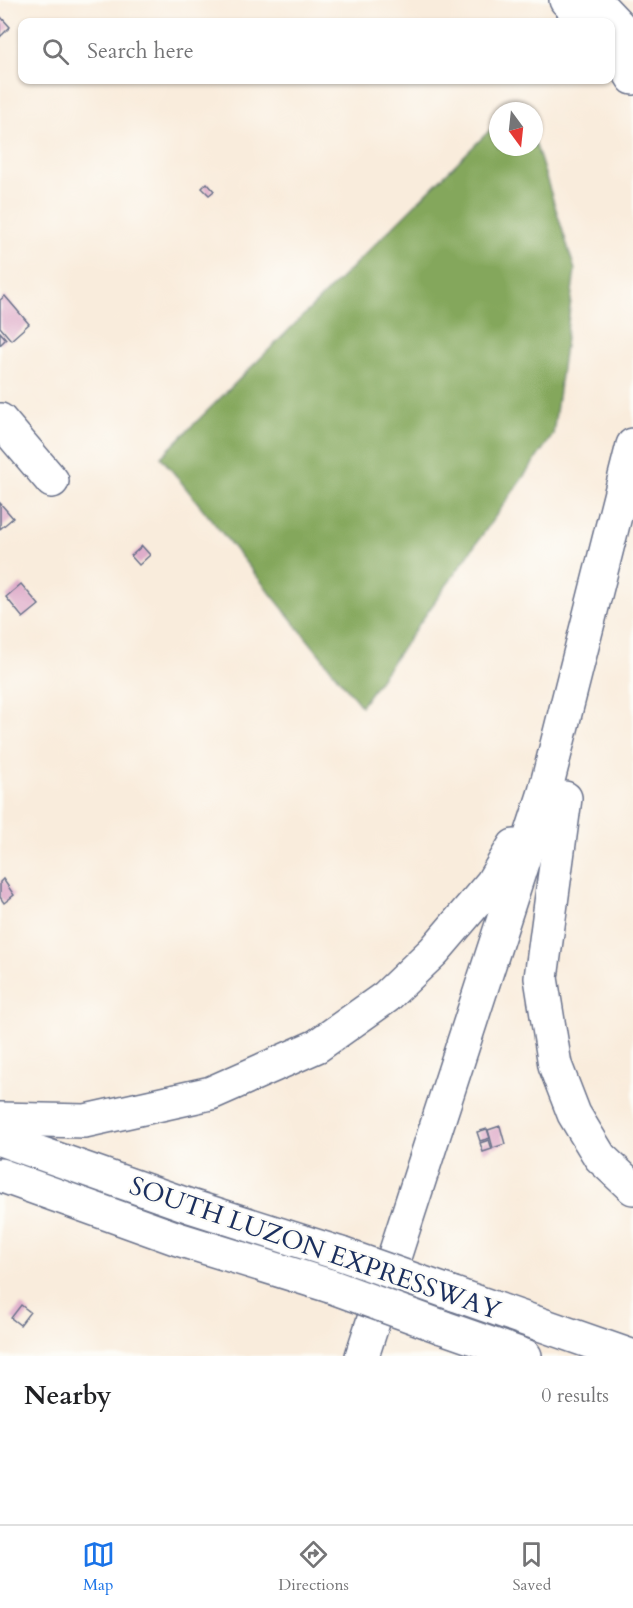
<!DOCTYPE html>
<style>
:root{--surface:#fff;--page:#f6f6f6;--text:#202124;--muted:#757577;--line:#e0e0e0;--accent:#1a73e8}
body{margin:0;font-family:Cardo,serif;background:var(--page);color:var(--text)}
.compass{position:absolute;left:489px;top:102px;width:54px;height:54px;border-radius:50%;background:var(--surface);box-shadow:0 2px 4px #0004;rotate:165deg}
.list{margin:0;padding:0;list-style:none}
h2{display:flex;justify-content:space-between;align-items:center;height:78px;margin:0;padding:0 24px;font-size:26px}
h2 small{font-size:20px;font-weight:400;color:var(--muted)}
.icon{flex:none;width:33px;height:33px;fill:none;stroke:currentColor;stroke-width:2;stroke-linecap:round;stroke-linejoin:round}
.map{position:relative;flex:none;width:633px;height:1356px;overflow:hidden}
.search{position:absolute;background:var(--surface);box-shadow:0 2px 4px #0004;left:18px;right:18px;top:18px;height:66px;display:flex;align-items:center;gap:15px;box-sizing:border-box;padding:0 21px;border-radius:12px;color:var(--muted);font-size:22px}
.sheet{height:168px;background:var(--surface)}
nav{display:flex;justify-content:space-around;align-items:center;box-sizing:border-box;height:84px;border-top:2px solid var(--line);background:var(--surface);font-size:16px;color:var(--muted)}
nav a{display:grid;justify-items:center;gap:3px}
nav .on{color:var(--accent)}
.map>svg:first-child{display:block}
.forest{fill:#84a75c;stroke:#506b5d;stroke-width:1.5}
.building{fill:#dfadca}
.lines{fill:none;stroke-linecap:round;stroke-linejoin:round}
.minor-casing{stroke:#69718a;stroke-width:36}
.highway-casing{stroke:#69718a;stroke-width:36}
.minor{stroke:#fff;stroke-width:33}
.highway{stroke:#fff;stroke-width:33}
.highway-bridge-casing{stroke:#69718a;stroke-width:36;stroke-linecap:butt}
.highway-bridge{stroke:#fff;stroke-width:33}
.labels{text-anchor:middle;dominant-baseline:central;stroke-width:4.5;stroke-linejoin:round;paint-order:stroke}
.street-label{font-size:26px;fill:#1b2f5e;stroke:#fdfcf7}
</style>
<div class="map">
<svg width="633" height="1356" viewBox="0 0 633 1356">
<rect width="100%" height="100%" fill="#fdfcf7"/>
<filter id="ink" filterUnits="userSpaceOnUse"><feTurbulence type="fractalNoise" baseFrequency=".0167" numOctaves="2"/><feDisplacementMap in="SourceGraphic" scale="12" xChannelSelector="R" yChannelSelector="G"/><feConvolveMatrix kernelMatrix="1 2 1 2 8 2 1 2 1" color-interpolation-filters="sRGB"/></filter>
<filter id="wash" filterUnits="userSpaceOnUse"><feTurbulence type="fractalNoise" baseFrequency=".008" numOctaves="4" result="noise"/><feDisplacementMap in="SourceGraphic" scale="24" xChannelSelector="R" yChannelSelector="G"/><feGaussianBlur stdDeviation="1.35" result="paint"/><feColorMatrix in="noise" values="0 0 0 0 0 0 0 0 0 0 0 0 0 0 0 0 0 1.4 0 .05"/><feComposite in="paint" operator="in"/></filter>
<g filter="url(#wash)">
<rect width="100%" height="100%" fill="#f9ecdc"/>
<!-- forest -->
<path class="forest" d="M498,122V147H534V139L575,270L553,435L361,706L161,457Z"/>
<g id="blocks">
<!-- building -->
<g class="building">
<path d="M0,16L10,27L0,37Z"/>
<path d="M207,183L214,191L209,195L202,188Z"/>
<path d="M5,296L29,324L11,340L0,327V300Z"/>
<path d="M0,332L6,339L0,345Z"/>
<path d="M0,503L13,518L0,529Z"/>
<path d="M142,546L150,555L139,565L131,556Z"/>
<path d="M21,584L39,605L23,618L6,597Z"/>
<path d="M3,879L14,895L4,903L0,897V882Z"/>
<path d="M500,1126L505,1144L493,1148L488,1130Z"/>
<path d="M487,1129L490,1138L480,1141L477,1132Z"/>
<path d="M489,1140L492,1149L483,1152L480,1143Z"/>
<path d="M21,1305L30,1312L20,1325L11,1318Z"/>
</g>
</g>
</g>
<g filter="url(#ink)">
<use href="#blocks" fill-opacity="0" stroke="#69718a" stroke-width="1.5"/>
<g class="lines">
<!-- minor casing -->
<g class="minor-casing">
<path id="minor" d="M0,420L52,481"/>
</g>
<!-- highway casing -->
<g class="highway-casing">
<g id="highway">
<path d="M566,0L587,22"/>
<path d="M594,0L633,41"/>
<path d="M610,47L621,59L633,78"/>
<path d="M565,798L541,978L555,1065L574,1114L600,1157L633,1188"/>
<path d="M0,1119L85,1121L211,1093L317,1046L386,997L434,951L492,883L514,846"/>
<path d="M0,1139L190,1206L341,1254"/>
<path d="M0,1175L178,1239L330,1286"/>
<path d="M454,1294L631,1356"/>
<path d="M442,1327L525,1356"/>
<path d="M362,1356L545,792L633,445"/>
</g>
</g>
<!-- minor -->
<use href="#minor" class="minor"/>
<!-- highway -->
<use href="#highway" class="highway"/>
<!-- highway-bridge casing -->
<g class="highway-bridge-casing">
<g id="highway-bridge">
<path d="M341,1254L454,1294"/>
<path d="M330,1286L442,1327"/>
</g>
</g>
<!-- highway-bridge -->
<use href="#highway-bridge" class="highway-bridge"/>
</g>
</g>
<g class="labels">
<!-- street labels -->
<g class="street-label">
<text transform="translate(315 1248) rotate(19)">SOUTH LUZON EXPRESSWAY</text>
</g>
</g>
</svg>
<svg class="compass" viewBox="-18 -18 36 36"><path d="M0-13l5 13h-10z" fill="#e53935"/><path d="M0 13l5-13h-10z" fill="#757577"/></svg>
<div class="search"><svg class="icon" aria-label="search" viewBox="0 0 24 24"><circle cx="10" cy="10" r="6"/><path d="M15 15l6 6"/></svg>Search here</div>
</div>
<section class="sheet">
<h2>Nearby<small>0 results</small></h2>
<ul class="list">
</ul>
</section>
<nav>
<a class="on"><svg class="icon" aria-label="map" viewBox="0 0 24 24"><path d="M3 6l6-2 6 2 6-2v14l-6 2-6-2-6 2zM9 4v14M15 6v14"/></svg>Map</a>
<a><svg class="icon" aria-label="directions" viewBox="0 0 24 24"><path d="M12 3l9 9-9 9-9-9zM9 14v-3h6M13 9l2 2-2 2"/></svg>Directions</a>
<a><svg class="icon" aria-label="saved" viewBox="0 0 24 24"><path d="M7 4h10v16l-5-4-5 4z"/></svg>Saved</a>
</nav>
